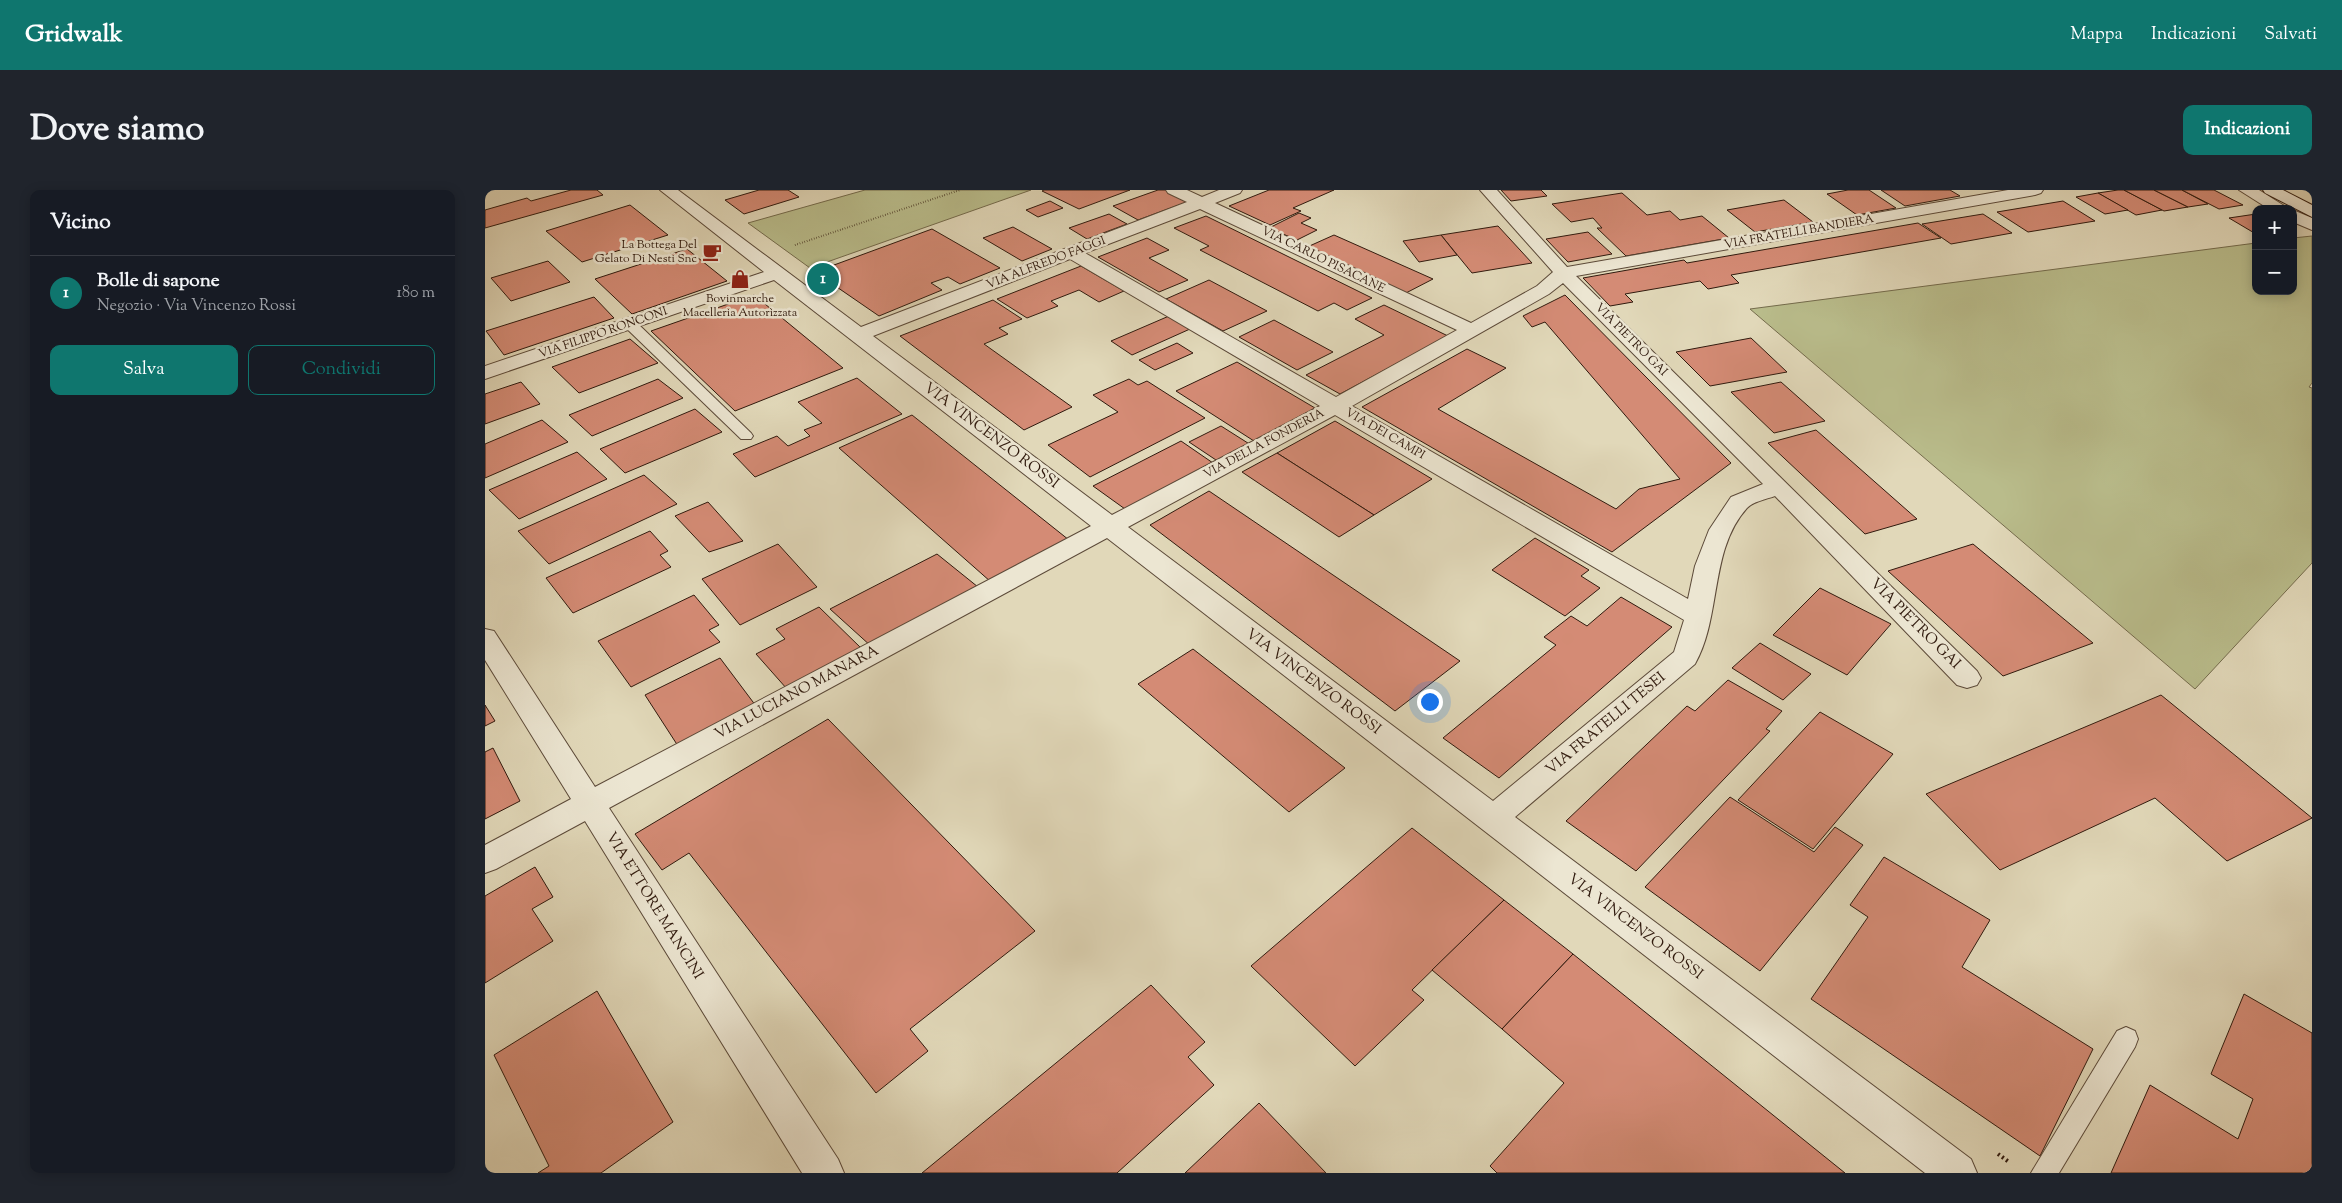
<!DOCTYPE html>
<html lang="it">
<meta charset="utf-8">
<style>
:root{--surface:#171b24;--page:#20242c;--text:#f1f3f6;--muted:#9ea1a6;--line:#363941;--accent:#0f766e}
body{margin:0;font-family:"Sorts Mill Goudy",serif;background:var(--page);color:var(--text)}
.controls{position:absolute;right:15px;top:15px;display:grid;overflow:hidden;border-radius:10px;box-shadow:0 2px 12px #0003}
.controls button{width:45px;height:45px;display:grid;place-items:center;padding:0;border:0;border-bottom:1px solid var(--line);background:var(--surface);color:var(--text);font:25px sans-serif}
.you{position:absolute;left:944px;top:511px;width:18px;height:18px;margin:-12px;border:4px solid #fff;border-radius:50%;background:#1a73e8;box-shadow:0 0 0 8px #1a73e833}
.badge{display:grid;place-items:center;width:32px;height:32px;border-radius:50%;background:var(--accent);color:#fff;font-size:16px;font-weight:700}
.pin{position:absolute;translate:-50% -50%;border:2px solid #fff;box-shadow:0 1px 5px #0006}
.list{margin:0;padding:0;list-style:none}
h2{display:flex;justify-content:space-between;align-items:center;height:65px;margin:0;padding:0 20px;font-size:21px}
h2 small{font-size:16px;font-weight:400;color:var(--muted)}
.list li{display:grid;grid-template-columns:32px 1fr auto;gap:15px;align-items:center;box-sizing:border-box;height:75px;padding:0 20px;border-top:1px solid var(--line)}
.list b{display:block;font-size:19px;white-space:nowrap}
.list p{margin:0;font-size:16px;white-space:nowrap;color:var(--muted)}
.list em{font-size:16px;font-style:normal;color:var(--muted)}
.actions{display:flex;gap:10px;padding:15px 20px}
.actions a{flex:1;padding:11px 0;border:1px solid var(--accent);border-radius:10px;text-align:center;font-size:18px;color:var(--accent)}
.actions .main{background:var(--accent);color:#fff}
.map{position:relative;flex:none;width:1827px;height:983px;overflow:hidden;border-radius:10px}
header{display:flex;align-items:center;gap:30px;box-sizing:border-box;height:70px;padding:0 25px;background:var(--accent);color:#fff}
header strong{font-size:24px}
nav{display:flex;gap:28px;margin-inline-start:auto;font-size:18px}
.intro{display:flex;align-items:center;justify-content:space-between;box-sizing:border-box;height:120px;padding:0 30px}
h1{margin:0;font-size:35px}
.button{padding:12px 22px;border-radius:10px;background:var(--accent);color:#fff;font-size:18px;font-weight:700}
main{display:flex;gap:30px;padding:0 30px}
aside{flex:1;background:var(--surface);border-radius:10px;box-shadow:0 2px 12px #0003}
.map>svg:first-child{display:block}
.green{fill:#b9bc8b;stroke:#746b4c}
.building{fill:#d48b75;stroke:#301a0e}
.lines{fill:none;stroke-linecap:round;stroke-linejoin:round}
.lane-casing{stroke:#5c4a39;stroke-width:2}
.street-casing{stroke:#5c4a39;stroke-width:2}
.secondary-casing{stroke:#301a0e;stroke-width:2}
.path-far1{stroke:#301a0e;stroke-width:2;stroke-dasharray:0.5 2;stroke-linecap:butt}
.path{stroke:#301a0e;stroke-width:4;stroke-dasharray:2 3;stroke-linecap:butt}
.lane{fill:#ece6d2;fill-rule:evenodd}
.street{fill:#ece6d2;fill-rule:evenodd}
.secondary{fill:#ece6d2;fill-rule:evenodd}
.labels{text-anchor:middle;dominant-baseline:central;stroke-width:5;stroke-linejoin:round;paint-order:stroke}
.far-street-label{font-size:12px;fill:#301a0e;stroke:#ece6d2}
.far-poi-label{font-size:12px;fill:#301a0e;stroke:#ece6d2;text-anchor:end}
.street-label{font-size:15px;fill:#301a0e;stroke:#ece6d2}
</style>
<header>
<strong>Gridwalk</strong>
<nav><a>Mappa</a><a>Indicazioni</a><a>Salvati</a></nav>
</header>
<div class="intro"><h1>Dove siamo</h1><a class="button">Indicazioni</a></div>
<main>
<aside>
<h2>Vicino<small></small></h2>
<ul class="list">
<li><span class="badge">1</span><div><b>Bolle di sapone</b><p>Negozio · Via Vincenzo Rossi</p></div><em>180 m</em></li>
</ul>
<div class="actions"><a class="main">Salva</a><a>Condividi</a></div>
</aside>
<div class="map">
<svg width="1827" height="983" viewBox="0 0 1827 983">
<rect width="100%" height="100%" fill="#e1d8b9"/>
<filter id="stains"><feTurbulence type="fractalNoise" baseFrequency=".004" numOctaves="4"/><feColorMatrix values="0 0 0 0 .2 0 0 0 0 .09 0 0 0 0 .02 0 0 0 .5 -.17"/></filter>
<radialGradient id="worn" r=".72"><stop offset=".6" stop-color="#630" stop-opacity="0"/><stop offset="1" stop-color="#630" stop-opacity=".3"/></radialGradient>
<!-- green -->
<g class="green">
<path d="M380,0H546L325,78L263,33Z"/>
<path d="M1827,46V193L1824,197L1827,198V373L1710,499L1265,119L1771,53V101H1808V48Z"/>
</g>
<!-- building -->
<g class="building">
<path d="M86,0H112L118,5L0,38V20L42,8L46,11Z"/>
<path d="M274,0H303L314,7L259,24L240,10Z"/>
<path d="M559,0H645L594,19L557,1Z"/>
<path d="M673,0H684L705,11L653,30L628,16Z"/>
<path d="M784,0H849L808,18L816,21L785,35L744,16Z"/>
<path d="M1016,0H1056L1062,6L1026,11Z"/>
<path d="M1363,0H1384L1411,18L1372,25L1342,4Z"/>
<path d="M1396,0H1465L1475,6L1420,16Z"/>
<path d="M1633,0H1639L1677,20L1651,25L1613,3Z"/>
<path d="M1639,0H1669L1703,17L1679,21Z"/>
<path d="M1669,0H1697L1723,14L1703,17Z"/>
<path d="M1697,0H1729L1758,15L1734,19Z"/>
<path d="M1137,3L1162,25L1185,21L1195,30L1217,26L1244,48L1141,66L1112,38H1117L1108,28L1086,32L1067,14Z"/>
<path d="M1613,3L1643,20L1620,24L1591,7Z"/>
<path d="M1299,10L1328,32L1270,42L1242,20Z"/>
<path d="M565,11L578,18L553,27L541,20Z"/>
<path d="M1578,11L1610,31L1543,42L1512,22Z"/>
<path d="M145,15L183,45L97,72L61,41Z"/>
<path d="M814,23L826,28L816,33L832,40L812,50L784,38Z"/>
<path d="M624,24L642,34L602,49L584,38Z"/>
<path d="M1498,24L1527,43L1466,54L1437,34Z"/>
<path d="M1771,24V44L1744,28Z"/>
<path d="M721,26L887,108L862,120L849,113L833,121L715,60L724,56L689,38Z"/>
<path d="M1433,33L1456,48L1246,85L1254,93L1223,99L1215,91L1140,104L1148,112L1125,116L1098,88L1199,70L1202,73Z"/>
<path d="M1013,36L1047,73L987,83L956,45Z"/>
<path d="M528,37L567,59L537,71L498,48Z"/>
<path d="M447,39L515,78L475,94L463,87L446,93L457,100L394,126L330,82Z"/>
<path d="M1103,42L1127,64L1083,72L1061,49Z"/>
<path d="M849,45L948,89L919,104L820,58Z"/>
<path d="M956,45L972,65L934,72L918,51Z"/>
<path d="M662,48L684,60L664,68L703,90L674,102L613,67Z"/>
<path d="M202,59L242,91L147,124L110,89Z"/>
<path d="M63,71L85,92L26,111L6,88Z"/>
<path d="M596,76L639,101L614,112L594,100L566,111L573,116L542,128L512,109Z"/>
<path d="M724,90L782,121L738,141L681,109Z"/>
<path d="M269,105L358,178L250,221L166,141Z"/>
<path d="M1080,105L1246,273L1127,362L877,217L982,159L1021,178L953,219L1131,319L1154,299L1195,289L1060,132L1047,137L1038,126Z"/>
<path d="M109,107L129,128L19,165L1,141Z"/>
<path d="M508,110L537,129L514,138L523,144L499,154L587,217L539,240L415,146Z"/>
<path d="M899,115L963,146L855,204L821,185L899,145L870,129Z"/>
<path d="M684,126L705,139L647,165L626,151Z"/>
<path d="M789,130L848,162L812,180L754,147Z"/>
<path d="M1266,148L1302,182L1225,196L1191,162Z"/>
<path d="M145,149L173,173L94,203L67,177Z"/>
<path d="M692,153L708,163L670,180L654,170Z"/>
<path d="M752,172L830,218L769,251L691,201Z"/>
<path d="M372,188L417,224L270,287L248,264L292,246L303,256L325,246L319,240L337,233L313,212Z"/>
<path d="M173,189L198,208L107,246L84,225Z"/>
<path d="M644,189L653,195L662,191L720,228L605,287L563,255L633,222L608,205Z"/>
<path d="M36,192L55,214L0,234V204Z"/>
<path d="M1296,192L1340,231L1289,243L1246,202Z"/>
<path d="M210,219L237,242L140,283L115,259Z"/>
<path d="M427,225L584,350L506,392L354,258Z"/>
<path d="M57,230L83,252L0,288V254Z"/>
<path d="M850,231L947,289L889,325L792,263Z"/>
<path d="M736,236L766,255L734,272L704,252Z"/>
<path d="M1331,240L1432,329L1380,344L1283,253Z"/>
<path d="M696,251L728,273L640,319L608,296Z"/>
<path d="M92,262L122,289L34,329L4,300Z"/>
<path d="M792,263L889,325L854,347L757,282Z"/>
<path d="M159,285L192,314L64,374L33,341Z"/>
<path d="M724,301L975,471L910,521L665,335Z"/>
<path d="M223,312L258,351L224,362L190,326Z"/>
<path d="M165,341L183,361L175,365L186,377L88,423L61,388Z"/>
<path d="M1050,348L1104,380L1096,386L1115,398L1080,426L1007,380Z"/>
<path d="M293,354L332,397L255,435L217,389Z"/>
<path d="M1488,354L1608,453L1518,486L1403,381Z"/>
<path d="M452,364L493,397L387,457L345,419Z"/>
<path d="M1335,398L1406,434L1362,485L1288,445Z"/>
<path d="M209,405L234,435L224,440L235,452L146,497L113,451Z"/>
<path d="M1136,407L1187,437L1014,588L958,548L1071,455L1059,447L1086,426L1102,436Z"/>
<path d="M334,417L376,458L302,499L271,464L300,449L291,439Z"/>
<path d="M1275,453L1326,484L1298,510L1247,478Z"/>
<path d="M708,459L860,578L804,622L653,494Z"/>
<path d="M235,468L271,516L193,556L160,505Z"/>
<path d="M1243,490L1297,521L1281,539L1285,541L1151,681L1081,631L1202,516L1210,521Z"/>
<path d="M1676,505L1827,628L1742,671L1670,608L1515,680L1441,604Z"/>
<path d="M0,515L10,531L0,536Z"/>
<path d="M1335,522L1408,564L1328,659L1253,610Z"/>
<path d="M343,529L550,741L425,839L443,861L391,903L204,663L177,680L150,644Z"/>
<path d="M8,558L35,611L0,629V562Z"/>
<path d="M1245,607L1329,662L1350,637L1378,655L1275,781L1160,697Z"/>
<path d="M927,638L1019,710L927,800L939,810L870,876L766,776Z"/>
<path d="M1399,667L1505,730L1477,777L1608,859L1555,966L1326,809L1383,727L1365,715Z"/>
<path d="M50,677L68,707L47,719L68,751L0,793V706Z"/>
<path d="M1019,710L1088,764L1017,839L947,780Z"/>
<path d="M1088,764L1360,983H1012L1005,976L1079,893L1017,839Z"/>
<path d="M666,795L720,852L703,867L729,895L632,983H437Z"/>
<path d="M112,801L188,932L116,983H53L64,976L9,865Z"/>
<path d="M1759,804L1827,843V983H1626L1665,895L1753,949L1768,909L1726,884Z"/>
<path d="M774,913L841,983H700Z"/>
</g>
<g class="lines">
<!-- lane casing -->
<g class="lane-casing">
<g id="lane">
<path d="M145,130L150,131L266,243L268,246L266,249H256L140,137L138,134Z"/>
<path d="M1641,837L1650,841L1653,849L1650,857L1574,983H1546L1632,841Z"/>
</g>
</g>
<!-- street casing -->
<g class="street-casing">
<g id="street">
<path d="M175,0H193L376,137L702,12L683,3L681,0H702L717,7L734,0H757L755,3L730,13L986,133L1052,96L1068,82L995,0H1012L1082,77L1523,0H1558L1556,3L1550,5L1091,86L1492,481L1496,488L1492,495L1482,498L1472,495L1290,306C1282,309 1267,312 1262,318C1224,360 1237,427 1210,474L1030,627L1486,969L1492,983H1440L622,348L124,618L353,969L359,983H317L100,631L11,679L0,683V655L86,609L0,470V439L9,441L110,597L606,336L289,90L0,189V176L279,82ZM715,19L972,140L851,207L600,63ZM585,69L835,216L627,325L388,146ZM1078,93L1278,294L1246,307L1224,340L1210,376L1203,409L867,216L1064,104ZM850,225L1199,430L1189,462L1008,611L643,337Z"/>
<path d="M1754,0H1774L1804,19H1784Z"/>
<path d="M1808,20L1827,28V40L1808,32Z"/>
</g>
</g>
<!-- secondary casing -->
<g class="secondary-casing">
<path id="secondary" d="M1778,0H1798L1827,15V27L1780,3Z"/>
</g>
<!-- path-far1 -->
<path class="path-far1" d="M310,55L475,0"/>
<!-- path -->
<path class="path" d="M1513,964L1524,972"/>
<!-- lane -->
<use href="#lane" class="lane"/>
<!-- street -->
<use href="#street" class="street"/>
<!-- secondary -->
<use href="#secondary" class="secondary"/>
</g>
<!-- icons -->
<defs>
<g id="cafe-bare" transform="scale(1.5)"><path d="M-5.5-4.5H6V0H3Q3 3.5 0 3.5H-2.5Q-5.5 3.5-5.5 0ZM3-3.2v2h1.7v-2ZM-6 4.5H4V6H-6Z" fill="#8f2418" stroke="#ece6d2" stroke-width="2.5" paint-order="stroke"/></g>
<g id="shop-bare" transform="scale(1.5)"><path d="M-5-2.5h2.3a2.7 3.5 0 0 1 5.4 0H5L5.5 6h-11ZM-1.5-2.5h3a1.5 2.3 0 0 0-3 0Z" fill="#8f2418" stroke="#ece6d2" stroke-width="2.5" paint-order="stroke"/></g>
</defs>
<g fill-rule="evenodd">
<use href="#cafe-bare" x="227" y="62"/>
<use href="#shop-bare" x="255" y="89"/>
</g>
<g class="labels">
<!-- far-street labels -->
<g class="far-street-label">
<text transform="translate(1314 42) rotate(-10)">VIA FRATELLI BANDIERA</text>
<text transform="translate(838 70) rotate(26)">VIA CARLO PISACANE</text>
<text transform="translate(561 73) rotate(-21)">VIA ALFREDO FAGGI</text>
<text transform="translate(118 143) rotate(-19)">VIA FILIPPO RONCONI</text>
<text transform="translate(1146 150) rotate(45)">VIA PIETRO GAI</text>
<text transform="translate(900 244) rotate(30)">VIA DEI CAMPI</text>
<text transform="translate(779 254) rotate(-28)">VIA DELLA FONDERIA</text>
</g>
<!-- far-poi labels -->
<g class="far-poi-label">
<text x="212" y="55">La Bottega Del<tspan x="212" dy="14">Gelato Di Nesti Snc</tspan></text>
<text x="255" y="109" text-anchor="middle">Bovinmarche<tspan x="255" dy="14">Macelleria Autorizzata</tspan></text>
</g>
<!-- street labels -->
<g class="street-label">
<text transform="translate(506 246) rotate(37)">VIA VINCENZO ROSSI</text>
<text transform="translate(1430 434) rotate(45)">VIA PIETRO GAI</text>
<text transform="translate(828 492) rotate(37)">VIA VINCENZO ROSSI</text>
<text transform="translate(312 503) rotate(-28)">VIA LUCIANO MANARA</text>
<text transform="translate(1121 534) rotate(-40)">VIA FRATELLI TESEI</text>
<text transform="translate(169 716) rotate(58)">VIA ETTORE MANCINI</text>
<text transform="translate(1150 737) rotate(37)">VIA VINCENZO ROSSI</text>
</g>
</g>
<rect width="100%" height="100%" filter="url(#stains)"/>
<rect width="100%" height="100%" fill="url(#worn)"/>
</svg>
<div class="controls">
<button>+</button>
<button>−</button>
</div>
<div class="you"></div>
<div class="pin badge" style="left:338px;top:89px">1</div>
</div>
</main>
